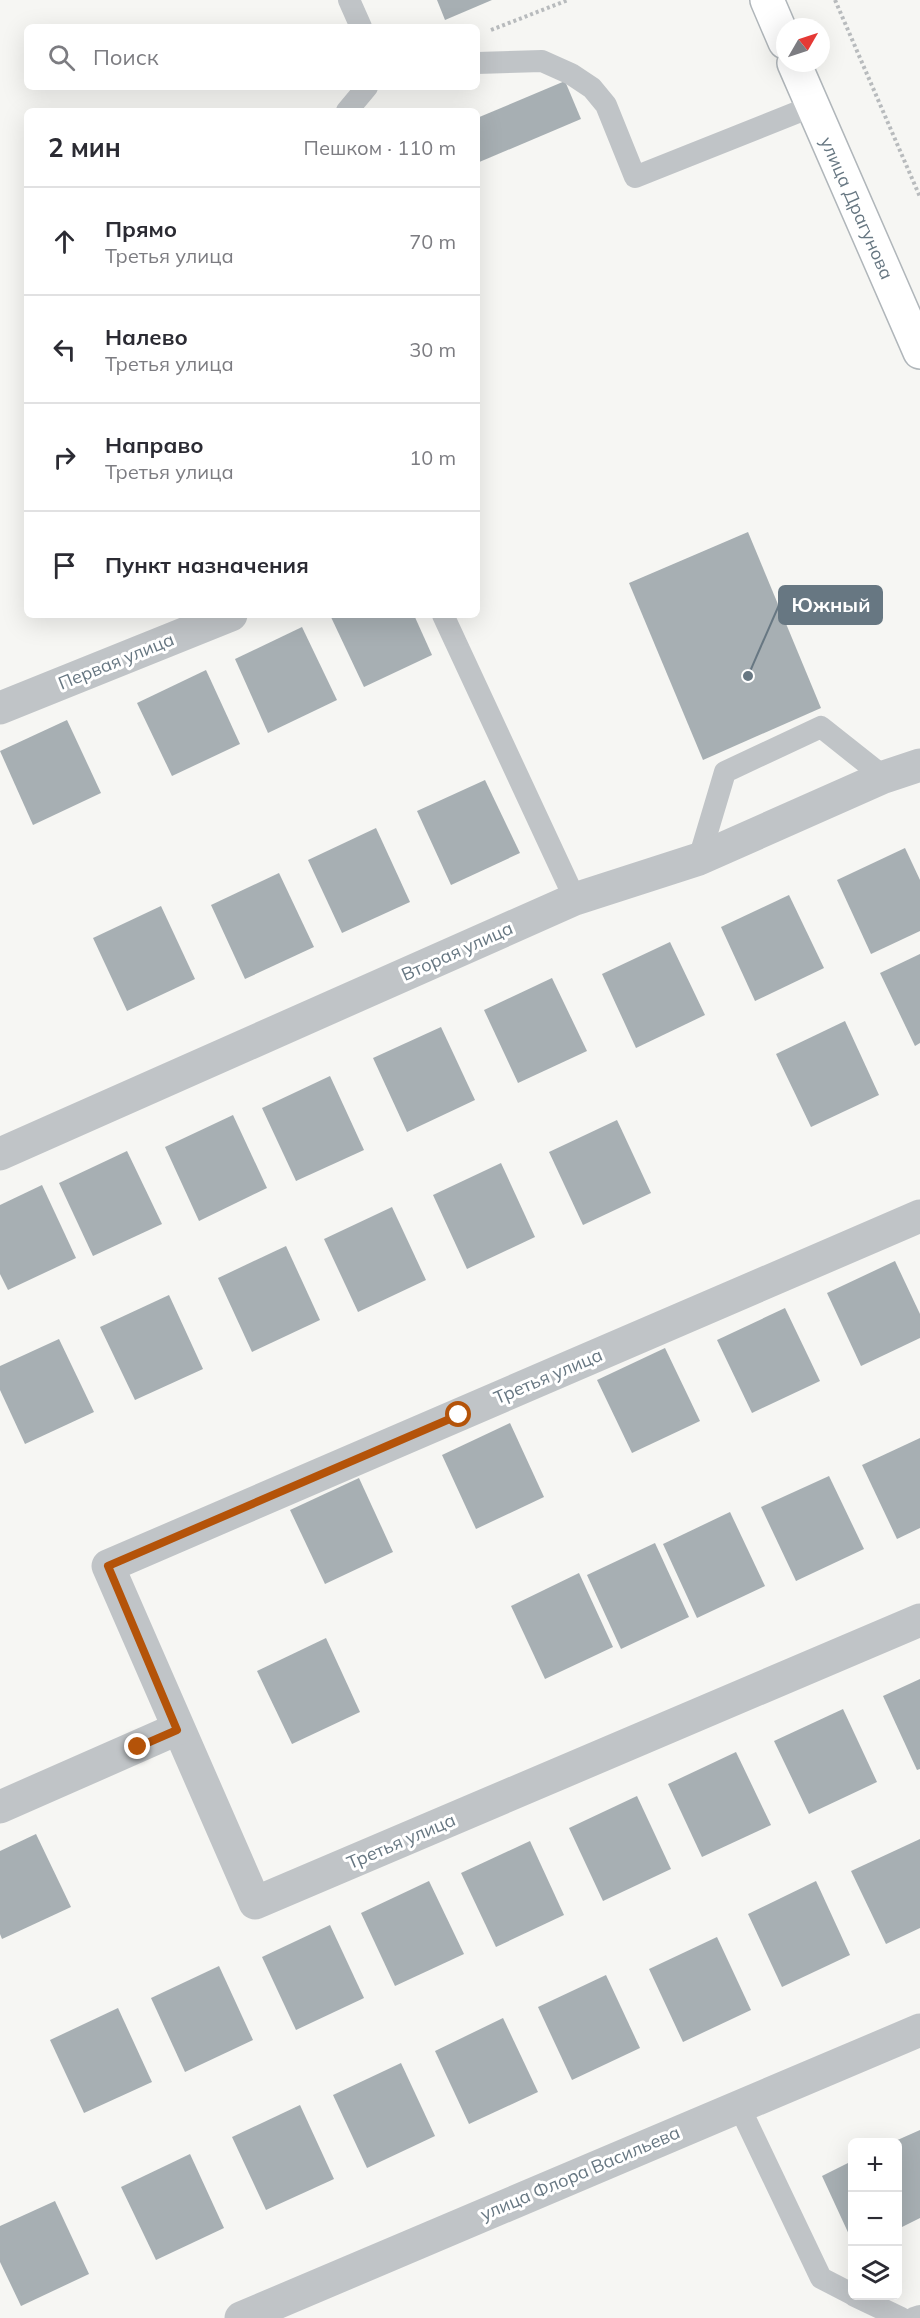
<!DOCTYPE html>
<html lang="ru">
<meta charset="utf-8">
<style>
:root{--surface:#fff;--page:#f2f2f3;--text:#2b2b33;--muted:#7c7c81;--line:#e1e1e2}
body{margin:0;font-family:Mulish,sans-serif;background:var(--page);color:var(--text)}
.controls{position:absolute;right:18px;bottom:18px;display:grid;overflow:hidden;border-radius:9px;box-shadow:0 6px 24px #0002}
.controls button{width:54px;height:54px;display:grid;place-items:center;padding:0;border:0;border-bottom:2px solid var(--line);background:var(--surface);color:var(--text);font:30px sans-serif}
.compass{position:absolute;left:776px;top:18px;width:54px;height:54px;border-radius:50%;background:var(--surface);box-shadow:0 6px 24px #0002;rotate:51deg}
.stop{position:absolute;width:18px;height:18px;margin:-14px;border:4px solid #b45309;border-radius:50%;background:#fff}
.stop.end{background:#b45309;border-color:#fff;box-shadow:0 2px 6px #0008}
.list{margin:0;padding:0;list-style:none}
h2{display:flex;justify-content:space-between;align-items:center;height:78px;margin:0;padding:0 24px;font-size:26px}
h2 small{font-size:20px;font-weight:400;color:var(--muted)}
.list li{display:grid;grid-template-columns:39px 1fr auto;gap:18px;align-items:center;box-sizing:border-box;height:108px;padding:0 24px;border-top:2px solid var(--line)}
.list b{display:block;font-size:22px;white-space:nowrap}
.list p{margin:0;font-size:20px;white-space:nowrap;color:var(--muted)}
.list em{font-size:20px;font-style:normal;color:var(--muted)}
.icon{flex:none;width:33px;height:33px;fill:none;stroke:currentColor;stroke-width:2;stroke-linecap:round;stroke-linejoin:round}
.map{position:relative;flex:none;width:920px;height:2318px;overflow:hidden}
.search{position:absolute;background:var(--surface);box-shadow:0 6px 24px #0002;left:24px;top:24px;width:456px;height:66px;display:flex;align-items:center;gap:15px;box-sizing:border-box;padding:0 21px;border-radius:9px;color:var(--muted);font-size:22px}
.panel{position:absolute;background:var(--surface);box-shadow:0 6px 24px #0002;left:24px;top:108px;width:456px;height:510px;border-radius:9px}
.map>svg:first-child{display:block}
.building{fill:#a7afb3}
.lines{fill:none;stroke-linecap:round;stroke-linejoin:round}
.secondary-casing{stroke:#b0b6ba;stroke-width:36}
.path{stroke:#b8bbbd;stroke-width:4;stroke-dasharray:3 3;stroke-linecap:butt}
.lane{stroke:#c0c4c7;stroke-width:22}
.street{stroke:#c0c4c7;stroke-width:33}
.secondary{stroke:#fff;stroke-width:33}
.route{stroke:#b45309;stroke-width:8}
.labels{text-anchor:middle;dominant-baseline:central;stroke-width:6;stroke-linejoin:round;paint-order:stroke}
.street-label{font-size:18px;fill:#677782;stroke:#fff}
.leader{fill:none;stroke:#677782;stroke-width:2}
.callout-dot{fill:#677782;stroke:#fff;stroke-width:2}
.callout{fill:#677782;stroke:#677782;stroke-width:2}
.callout-label{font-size:20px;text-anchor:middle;font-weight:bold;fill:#fff}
</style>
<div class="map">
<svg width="920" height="2318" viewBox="0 0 920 2318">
<rect width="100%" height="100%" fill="#f6f6f3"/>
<!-- building -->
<g class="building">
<path d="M437,0H492L445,20Z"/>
<path d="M565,81L581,119L477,163V118Z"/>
<path d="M748,532L821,708L703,760L629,583Z"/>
<path d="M330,615H414L432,655L364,687Z"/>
<path d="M302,627L337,700L268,733L235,659Z"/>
<path d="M206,670L240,744L172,776L137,703Z"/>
<path d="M67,720L101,793L33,825L0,751Z"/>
<path d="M485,780L520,853L451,885L417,811Z"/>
<path d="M376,828L410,902L342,933L308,860Z"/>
<path d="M905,848L920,880V931L871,954L837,880Z"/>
<path d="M279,873L314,947L245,979L211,905Z"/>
<path d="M789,895L824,968L755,1001L721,927Z"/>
<path d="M161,906L195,979L127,1011L93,938Z"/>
<path d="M670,942L705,1015L636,1048L602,974Z"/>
<path d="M920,954V1043L915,1046L880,973Z"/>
<path d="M552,978L587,1051L518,1083L484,1010Z"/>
<path d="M845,1021L879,1095L811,1127L776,1054Z"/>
<path d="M441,1027L475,1100L407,1132L373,1058Z"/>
<path d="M330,1076L364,1150L296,1181L262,1108Z"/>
<path d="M233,1115L267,1188L199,1221L165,1147Z"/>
<path d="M617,1120L651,1193L583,1225L549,1152Z"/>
<path d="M127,1151L162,1224L93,1256L59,1183Z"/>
<path d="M501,1163L535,1237L467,1269L433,1195Z"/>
<path d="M42,1185L76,1258L8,1290L0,1274V1205Z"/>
<path d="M392,1207L426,1280L358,1312L324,1239Z"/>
<path d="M286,1246L320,1320L252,1352L218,1278Z"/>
<path d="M895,1261L920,1314V1338L861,1366L827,1293Z"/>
<path d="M169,1295L203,1369L135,1400L100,1327Z"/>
<path d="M785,1308L820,1381L752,1413L717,1340Z"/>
<path d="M59,1339L94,1412L25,1444L0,1390V1366Z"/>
<path d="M665,1348L700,1421L632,1453L597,1380Z"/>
<path d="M510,1423L544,1497L476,1529L442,1455Z"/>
<path d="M920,1438V1528L897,1539L862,1465Z"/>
<path d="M829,1476L864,1549L796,1581L761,1507Z"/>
<path d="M359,1478L393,1552L325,1584L290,1510Z"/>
<path d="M730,1512L765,1586L697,1618L663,1544Z"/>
<path d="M655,1543L689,1617L621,1649L587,1575Z"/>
<path d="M579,1573L613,1647L545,1679L511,1606Z"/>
<path d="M326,1638L360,1712L292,1744L257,1671Z"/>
<path d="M920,1679V1769L917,1770L883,1696Z"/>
<path d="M843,1709L877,1782L809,1814L774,1741Z"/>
<path d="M736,1752L771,1825L702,1857L668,1784Z"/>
<path d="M637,1796L671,1869L603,1901L569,1828Z"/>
<path d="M36,1834L71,1907L2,1939L0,1934V1851Z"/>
<path d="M920,1839V1928L886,1944L851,1871Z"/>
<path d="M530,1841L564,1915L496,1947L461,1873Z"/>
<path d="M429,1881L464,1954L395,1986L361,1913Z"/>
<path d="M816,1881L850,1955L782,1987L748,1914Z"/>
<path d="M330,1925L364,1998L296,2030L262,1957Z"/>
<path d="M717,1937L751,2010L683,2042L649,1969Z"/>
<path d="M219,1966L253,2040L185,2072L151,1998Z"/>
<path d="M606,1975L640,2048L572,2080L538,2007Z"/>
<path d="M118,2008L152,2082L84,2113L50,2040Z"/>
<path d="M503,2018L538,2092L469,2124L435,2051Z"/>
<path d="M401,2063L435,2136L367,2168L333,2095Z"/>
<path d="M300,2105L334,2179L266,2210L232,2137Z"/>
<path d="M920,2130V2218L898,2229V2142H893Z"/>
<path d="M190,2154L224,2228L156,2260L121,2187Z"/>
<path d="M852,2161V2241L822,2176Z"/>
<path d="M55,2201L89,2274L21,2306L0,2262V2226Z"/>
</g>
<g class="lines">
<!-- secondary casing -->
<g class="secondary-casing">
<g id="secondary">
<path d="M767,0L785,42"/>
<path d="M794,63L920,352"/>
</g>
</g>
<!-- path -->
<g class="path">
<path d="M835,0L920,197"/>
<path d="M491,30L568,0"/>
</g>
<!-- lane -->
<g class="lane">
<path d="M349,0L361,27"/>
<path d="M477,63L542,61L571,74L592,88L606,105L635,177L813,106"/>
<path d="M347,111L367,87"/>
<path d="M443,615L575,899"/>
<path d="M699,859L725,772L821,727L884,777"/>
<path d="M739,2106L821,2278L852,2294"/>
<path d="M855,2296L901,2318"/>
<path d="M914,2318L920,2316"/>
</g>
<!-- street -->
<g class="street">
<path d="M0,708L231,615"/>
<path d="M0,1154L575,899L699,859L884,777L920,765"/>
<path d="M920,1216L108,1566L255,1903L920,1620"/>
<path d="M0,1807L177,1729"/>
<path d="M241,2318L920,2030"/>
</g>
<!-- secondary -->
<use href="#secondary" class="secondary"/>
</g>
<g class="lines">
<!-- route -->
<path class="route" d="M138,1747L177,1730L108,1566L459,1415"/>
</g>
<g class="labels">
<!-- street labels -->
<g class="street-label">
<text transform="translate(857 208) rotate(66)">улица Драгунова</text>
<text transform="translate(116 661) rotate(-22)">Первая улица</text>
<text transform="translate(457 951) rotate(-24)">Вторая улица</text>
<text transform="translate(548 1376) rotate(-23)">Третья улица</text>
<text transform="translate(401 1841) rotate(-23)">Третья улица</text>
<text transform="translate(580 2173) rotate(-23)">улица Флора Васильева</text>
</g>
</g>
<!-- callouts -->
<path class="leader" d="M748 676L779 605"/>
<circle class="callout-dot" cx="748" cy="676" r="6"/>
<rect class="callout" x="779" y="586" width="103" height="38" rx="6"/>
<g class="callout-label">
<text x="831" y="612">Южный</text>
</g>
</svg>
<div class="controls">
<button>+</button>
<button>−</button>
<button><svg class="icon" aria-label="layers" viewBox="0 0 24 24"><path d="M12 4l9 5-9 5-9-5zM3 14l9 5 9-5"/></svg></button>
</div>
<svg class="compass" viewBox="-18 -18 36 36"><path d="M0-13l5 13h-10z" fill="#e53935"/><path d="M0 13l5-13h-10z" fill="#7c7c81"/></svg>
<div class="stop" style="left:459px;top:1415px"></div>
<div class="stop end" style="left:138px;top:1747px"></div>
<div class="search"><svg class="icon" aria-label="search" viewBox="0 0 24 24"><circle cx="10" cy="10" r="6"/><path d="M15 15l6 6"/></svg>Поиск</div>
<section class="panel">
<h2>2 мин<small>Пешком · 110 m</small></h2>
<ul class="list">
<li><svg class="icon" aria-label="ahead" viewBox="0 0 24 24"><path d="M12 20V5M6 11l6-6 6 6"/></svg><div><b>Прямо</b><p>Третья улица</p></div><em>70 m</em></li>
<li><svg class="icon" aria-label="left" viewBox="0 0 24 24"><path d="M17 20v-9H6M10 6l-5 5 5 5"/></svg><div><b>Налево</b><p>Третья улица</p></div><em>30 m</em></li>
<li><svg class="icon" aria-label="right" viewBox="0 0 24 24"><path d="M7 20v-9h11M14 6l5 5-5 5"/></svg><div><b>Направо</b><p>Третья улица</p></div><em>10 m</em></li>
<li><svg class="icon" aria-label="arrive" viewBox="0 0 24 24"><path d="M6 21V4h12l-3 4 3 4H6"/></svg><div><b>Пункт назначения</b></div></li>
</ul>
</section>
</div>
